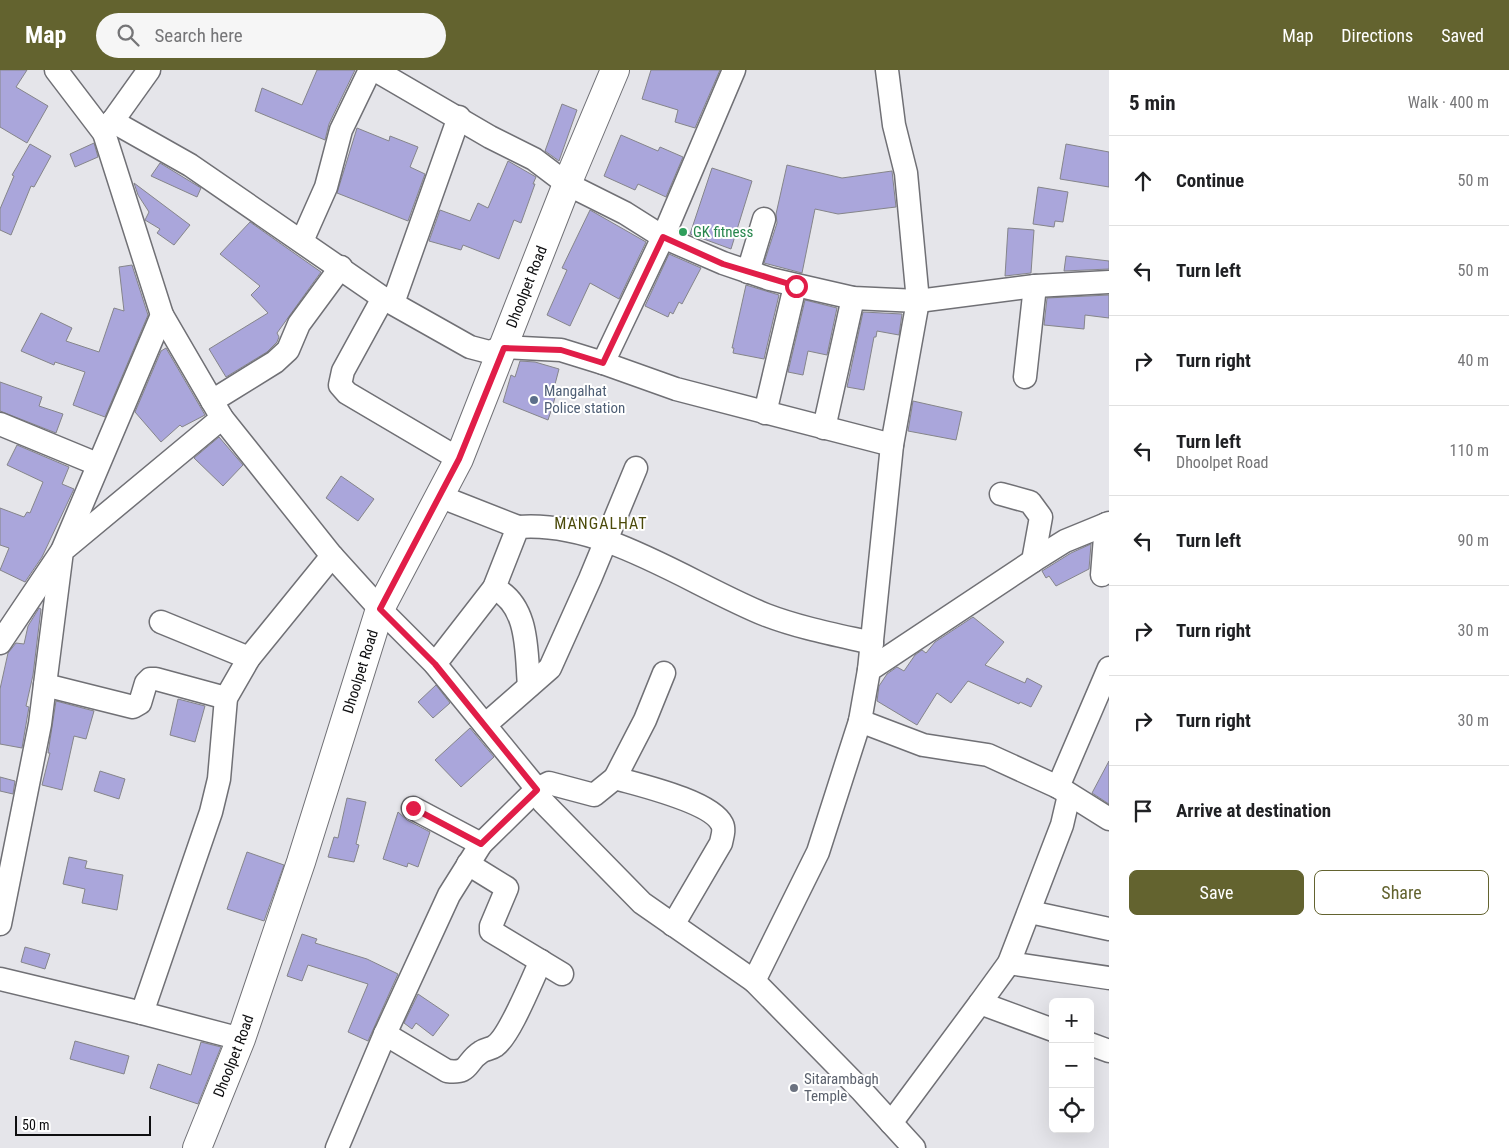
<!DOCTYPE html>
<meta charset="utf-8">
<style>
:root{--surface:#fff;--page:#f6f6f6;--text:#202124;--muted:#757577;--line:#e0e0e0;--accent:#63632f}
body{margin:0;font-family:"Roboto Condensed",sans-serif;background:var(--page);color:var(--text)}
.controls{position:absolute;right:15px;bottom:15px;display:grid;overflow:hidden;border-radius:8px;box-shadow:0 5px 20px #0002}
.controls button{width:45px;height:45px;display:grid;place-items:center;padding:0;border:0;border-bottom:1px solid var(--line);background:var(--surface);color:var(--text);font:25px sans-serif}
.scale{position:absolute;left:15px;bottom:12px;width:136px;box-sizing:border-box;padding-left:5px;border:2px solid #0e0e10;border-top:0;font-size:14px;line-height:18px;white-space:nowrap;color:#0e0e10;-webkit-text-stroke:4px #fff;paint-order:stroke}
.stop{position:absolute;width:15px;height:15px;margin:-11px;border:4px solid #e11d48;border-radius:50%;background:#fff}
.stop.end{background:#e11d48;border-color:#fff;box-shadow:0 1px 5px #0008}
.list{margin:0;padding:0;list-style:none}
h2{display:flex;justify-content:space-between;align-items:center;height:65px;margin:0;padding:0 20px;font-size:21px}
h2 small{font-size:16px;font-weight:400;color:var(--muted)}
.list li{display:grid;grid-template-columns:32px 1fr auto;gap:15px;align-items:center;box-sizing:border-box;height:90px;padding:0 20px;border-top:1px solid var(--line)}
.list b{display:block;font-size:19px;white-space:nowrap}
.list p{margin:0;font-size:16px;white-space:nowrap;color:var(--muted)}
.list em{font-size:16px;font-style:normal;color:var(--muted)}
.actions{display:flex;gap:10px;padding:15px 20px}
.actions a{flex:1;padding:11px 0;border:1px solid var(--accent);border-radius:8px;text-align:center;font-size:18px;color:var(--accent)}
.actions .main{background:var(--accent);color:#fff}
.icon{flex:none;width:28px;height:28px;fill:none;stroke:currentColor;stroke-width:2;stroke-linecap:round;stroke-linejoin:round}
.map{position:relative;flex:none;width:1109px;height:1078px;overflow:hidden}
header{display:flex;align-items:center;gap:30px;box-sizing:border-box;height:70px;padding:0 25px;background:var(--accent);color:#fff}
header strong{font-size:24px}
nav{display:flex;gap:28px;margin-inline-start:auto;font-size:18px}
.search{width:350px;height:45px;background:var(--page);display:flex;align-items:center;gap:12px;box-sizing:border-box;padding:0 18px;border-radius:28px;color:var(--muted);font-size:19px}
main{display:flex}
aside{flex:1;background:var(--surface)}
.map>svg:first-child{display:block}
.building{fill:#aaa6db;stroke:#85858a}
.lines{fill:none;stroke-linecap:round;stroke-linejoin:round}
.minor-casing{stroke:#707075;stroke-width:25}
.major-casing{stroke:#707075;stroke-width:30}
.minor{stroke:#fff;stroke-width:22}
.major{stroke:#fff;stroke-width:28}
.route{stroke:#e11d48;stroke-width:6}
.leisure-dot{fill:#2e9e5b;stroke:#fff;stroke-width:2}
.service-dot{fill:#5c6f8a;stroke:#fff;stroke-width:2}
.worship-dot{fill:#6b7280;stroke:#fff;stroke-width:2}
.labels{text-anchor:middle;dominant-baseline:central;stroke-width:4;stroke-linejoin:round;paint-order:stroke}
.leisure-label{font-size:15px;fill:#27864d;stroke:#fff;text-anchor:start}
.street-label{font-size:15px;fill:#0e0e10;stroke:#fff}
.service-label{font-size:15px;fill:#4e5e75;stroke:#fff;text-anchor:start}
.worship-label{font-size:15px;fill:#5b616d;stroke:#fff;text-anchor:start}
.neighbourhood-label{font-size:16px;letter-spacing:1px;fill:#4b4a0a;stroke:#fff}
</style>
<header>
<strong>Map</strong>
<div class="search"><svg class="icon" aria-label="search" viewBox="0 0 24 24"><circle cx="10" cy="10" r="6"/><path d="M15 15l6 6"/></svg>Search here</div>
<nav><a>Map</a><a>Directions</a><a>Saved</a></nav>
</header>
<main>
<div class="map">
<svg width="1109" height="1078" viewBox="0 0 1109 1078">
<rect width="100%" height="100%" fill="#e5e5ea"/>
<!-- building -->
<g class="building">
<path d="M0,0H27L16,17L48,36L27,73L0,57Z"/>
<path d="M317,0H355L329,54L325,70L255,41L262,18L302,35Z"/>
<path d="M651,0H720L695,58L675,52L678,40L642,29Z"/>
<path d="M562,34L577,40L559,91L545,81Z"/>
<path d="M357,58L389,71L390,66L418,77L410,97L425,104L408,151L337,123Z"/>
<path d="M621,65L658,81L660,77L683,87L666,127L638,114L635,120L604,106Z"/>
<path d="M94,73L98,87L75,97L70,84Z"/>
<path d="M30,74L51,86L34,117L31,116L11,165L0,160V139L14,106L12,105Z"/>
<path d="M1066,74L1109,82V117L1060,109Z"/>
<path d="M508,91L536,107L533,114H535L521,153L514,150L499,189L463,175L461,180L429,171L440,140L470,151L478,133L488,138Z"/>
<path d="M160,93L201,118L197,127L151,106Z"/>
<path d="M787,95L842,108L892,101L896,137L838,144L815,139L802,203L764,193L777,153L776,144Z"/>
<path d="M712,98L752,111L731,179L690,164Z"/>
<path d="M134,113L190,155L174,175L157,163L160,159L145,150L149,142L138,125Z"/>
<path d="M1038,117L1068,122L1063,152L1055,151L1054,157L1033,154Z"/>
<path d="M590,140L646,172L619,229L590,213L570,256L547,245L567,200L562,198Z"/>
<path d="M250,152L321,202L277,263L279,267L277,272L267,282L226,307L209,279L268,243L251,225L260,216L220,184Z"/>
<path d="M1008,158L1034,160L1031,203L1005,206Z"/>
<path d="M669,184L701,198L682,234L679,232L673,244L670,242L668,247L645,236Z"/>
<path d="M1066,186L1109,191V199L1064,201Z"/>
<path d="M132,195L148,245L105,347L73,335L85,302L55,292L54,295L21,281L41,243L72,258L66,271L99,282L114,238L124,241L119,197Z"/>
<path d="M746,215L779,225L764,289L733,283L734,278H732Z"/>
<path d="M1109,225V248L1085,245L1084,259L1044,255L1047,228Z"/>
<path d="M805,230L837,238L827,285L808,281L803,305L788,302Z"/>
<path d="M863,242L902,244L899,265L877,261L876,267H874L864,320L847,317Z"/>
<path d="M166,278L205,345L182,357L180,355L161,372L135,342L161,281Z"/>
<path d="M520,291L535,292L559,299L554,318L557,319L553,335L548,350L503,332L511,305L515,307Z"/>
<path d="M0,312L42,327L39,336L63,344L56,363L0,341Z"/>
<path d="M913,331L962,342L956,370L908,361Z"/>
<path d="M219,367L243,395L223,416L194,388Z"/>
<path d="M17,375L69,397L62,414L74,419L42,487L25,512L0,500L9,478L0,475V438L24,447L27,442L30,443L43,412L7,395Z"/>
<path d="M341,406L374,429L358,451L326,428Z"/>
<path d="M1091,474L1089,499L1056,516L1049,506L1046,508L1042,501L1071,483Z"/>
<path d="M39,538L41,539L33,605L26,636L29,637L22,678L0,674V619L8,583L16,573L24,574L28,556Z"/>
<path d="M973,547L1004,572L985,595L1025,613L1027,608L1042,616L1031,637L1020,632L1019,634L968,611L951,633L937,623L917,655L877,631L879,616L887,604L897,597L904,601L915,585L922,580L926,583L935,572Z"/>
<path d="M436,615L450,633L433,648L418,632Z"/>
<path d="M178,629L205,636L195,672L170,665Z"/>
<path d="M56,631L94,641L86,669L74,666L62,720L42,715L50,683H48Z"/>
<path d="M470,658L494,687L461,717L435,690Z"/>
<path d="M1109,691V734L1092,723Z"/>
<path d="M100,701L125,709L119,729L94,721Z"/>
<path d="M0,707L15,711L13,724L0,721Z"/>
<path d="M347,728L366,732L356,774L359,775L354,792L328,787L334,767L338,768Z"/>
<path d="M398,742L407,750L430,762L418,797L408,793L407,797L383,789Z"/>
<path d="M247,782L284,795L264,851L227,839Z"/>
<path d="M69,787L87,791L85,798L123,805L117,840L82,833L85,819L63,814Z"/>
<path d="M302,864L317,869L315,873L367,889L398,904L368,971L348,962L368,914L308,895L302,911L287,906Z"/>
<path d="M25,877L50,884L45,899L21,892Z"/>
<path d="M418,924L449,945L433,966L416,953L412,959L404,953Z"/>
<path d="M75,971L129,986L124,1004L70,989Z"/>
<path d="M201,972L221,977L198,1034L150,1018L158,994L191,1005Z"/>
</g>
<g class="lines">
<!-- minor casing -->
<g class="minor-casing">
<g id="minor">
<path d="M56,0L104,63L162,245L222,348L332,486L380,539L435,594L537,719L543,732L642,833L754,911L862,1021L914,1078"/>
<path d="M375,0L490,67L534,89L567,114L625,143L663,167L723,193L770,209L853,228L918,231L1035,216L1109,212"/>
<path d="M734,0L663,167L603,293L676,319L892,375"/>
<path d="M112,51L190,95L383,228L470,277L489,282L504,277L561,280L603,293"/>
<path d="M104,63L149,0"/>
<path d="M302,171L326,117L341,60L370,0"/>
<path d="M748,202L764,149"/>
<path d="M383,228L343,301L340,315L347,323L459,389"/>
<path d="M393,233L459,47"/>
<path d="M1025,307L1035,216"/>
<path d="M212,331L275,292L288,280L299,254L341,197"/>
<path d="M765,343L795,216"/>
<path d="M0,354L97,394"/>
<path d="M824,358L853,228"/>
<path d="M1001,424L1030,432L1041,447L1033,491"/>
<path d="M439,426L518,457"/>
<path d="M1102,505L1106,454"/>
<path d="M494,518C530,536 526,583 529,616"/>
<path d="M161,552L249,588"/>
<path d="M0,573L62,481L162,245"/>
<path d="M435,594L494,518L518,457C603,450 689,514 766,545C800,558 837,565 872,573"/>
<path d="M869,600L892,375L918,231L906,103L894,55L887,0"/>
<path d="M45,615L133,637L140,633L146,613L150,609H156L226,628"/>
<path d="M860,651L923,675L988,685L1058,717L1109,749"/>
<path d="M485,655L550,598L590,509L636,398"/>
<path d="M615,708C639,715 711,731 722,754C725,760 722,767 721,773L673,855"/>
<path d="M1058,717L1109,598"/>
<path d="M413,738L481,774"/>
<path d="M468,794L507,818L491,856V861L562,904"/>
<path d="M1030,842L1109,859"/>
<path d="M0,854L40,654L62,481L222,348"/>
<path d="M1009,893L1109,908"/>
<path d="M0,909L142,943L241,969"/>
<path d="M754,911L818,782L860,651L869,600L1033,491L1065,471L1109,453"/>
<path d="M980,933L1009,893L1062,755L1069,725"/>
<path d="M142,943L211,742L219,709L226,628L249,588L332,486"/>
<path d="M385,964L447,1001C471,1004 465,992 481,982C485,979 491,979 495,976C510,966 532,909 541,891"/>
<path d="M1090,974L1109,981"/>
<path d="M891,1053L980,933L1053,960"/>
<path d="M337,1078L385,964L449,825L481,774L537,719L549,713L594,725L615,708L645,650L664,603"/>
</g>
</g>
<!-- major casing -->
<g class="major-casing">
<g id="major">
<path id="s1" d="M197,1078L241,969L301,792L380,539L459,389L567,114L615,0"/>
</g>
</g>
<!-- minor -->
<use href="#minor" class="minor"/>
<!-- major -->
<use href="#major" class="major"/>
</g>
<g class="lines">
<!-- route -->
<path class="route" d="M413,738L481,774L537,720L435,594L380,539L459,389L504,278L561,280L603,293L663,167L723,194L796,216"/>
</g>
<!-- markers -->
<circle class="leisure-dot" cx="683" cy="162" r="5"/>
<circle class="service-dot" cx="534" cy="330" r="5"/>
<circle class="worship-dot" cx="794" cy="1018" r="5"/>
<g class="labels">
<!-- leisure labels -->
<g class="leisure-label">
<text x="693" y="162">GK fitness</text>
</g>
<!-- street labels -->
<g class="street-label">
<text stroke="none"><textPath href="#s1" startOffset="924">Dhoolpet Road</textPath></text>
<text stroke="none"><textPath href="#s1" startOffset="504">Dhoolpet Road</textPath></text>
<text stroke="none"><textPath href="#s1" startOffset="99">Dhoolpet Road</textPath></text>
</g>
<!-- service labels -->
<g class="service-label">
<text x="544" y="321">Mangalhat<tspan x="544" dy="17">Police station</tspan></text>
</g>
<!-- worship labels -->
<g class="worship-label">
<text x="804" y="1009">Sitarambagh<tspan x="804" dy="17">Temple</tspan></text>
</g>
<!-- neighbourhood labels -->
<g class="neighbourhood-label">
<text x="601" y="453">MANGALHAT</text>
</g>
</g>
</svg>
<div class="controls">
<button>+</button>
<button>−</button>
<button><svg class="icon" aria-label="locate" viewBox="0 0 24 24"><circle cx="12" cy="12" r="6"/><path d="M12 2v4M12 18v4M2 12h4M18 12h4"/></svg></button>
</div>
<div class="scale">50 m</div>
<div class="stop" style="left:796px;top:216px"></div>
<div class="stop end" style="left:413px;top:738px"></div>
</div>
<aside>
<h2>5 min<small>Walk · 400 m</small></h2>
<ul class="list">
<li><svg class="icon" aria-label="ahead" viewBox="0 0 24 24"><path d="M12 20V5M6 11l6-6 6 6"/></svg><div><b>Continue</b></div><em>50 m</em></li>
<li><svg class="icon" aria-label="left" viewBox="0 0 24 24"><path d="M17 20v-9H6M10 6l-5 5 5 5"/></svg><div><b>Turn left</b></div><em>50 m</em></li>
<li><svg class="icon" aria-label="right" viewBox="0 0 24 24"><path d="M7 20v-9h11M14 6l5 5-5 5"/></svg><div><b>Turn right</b></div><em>40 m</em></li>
<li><svg class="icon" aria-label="left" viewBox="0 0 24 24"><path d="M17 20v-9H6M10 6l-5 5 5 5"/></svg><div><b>Turn left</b><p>Dhoolpet Road</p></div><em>110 m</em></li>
<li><svg class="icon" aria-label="left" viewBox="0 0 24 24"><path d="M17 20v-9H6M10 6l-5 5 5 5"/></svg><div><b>Turn left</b></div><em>90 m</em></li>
<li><svg class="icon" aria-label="right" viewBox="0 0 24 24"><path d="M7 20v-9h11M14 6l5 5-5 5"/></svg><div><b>Turn right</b></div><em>30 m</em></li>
<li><svg class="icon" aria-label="right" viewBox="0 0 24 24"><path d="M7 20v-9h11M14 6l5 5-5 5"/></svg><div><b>Turn right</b></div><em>30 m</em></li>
<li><svg class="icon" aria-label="arrive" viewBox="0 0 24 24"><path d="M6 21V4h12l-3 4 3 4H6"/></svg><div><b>Arrive at destination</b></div></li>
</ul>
<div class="actions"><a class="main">Save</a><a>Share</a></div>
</aside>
</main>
